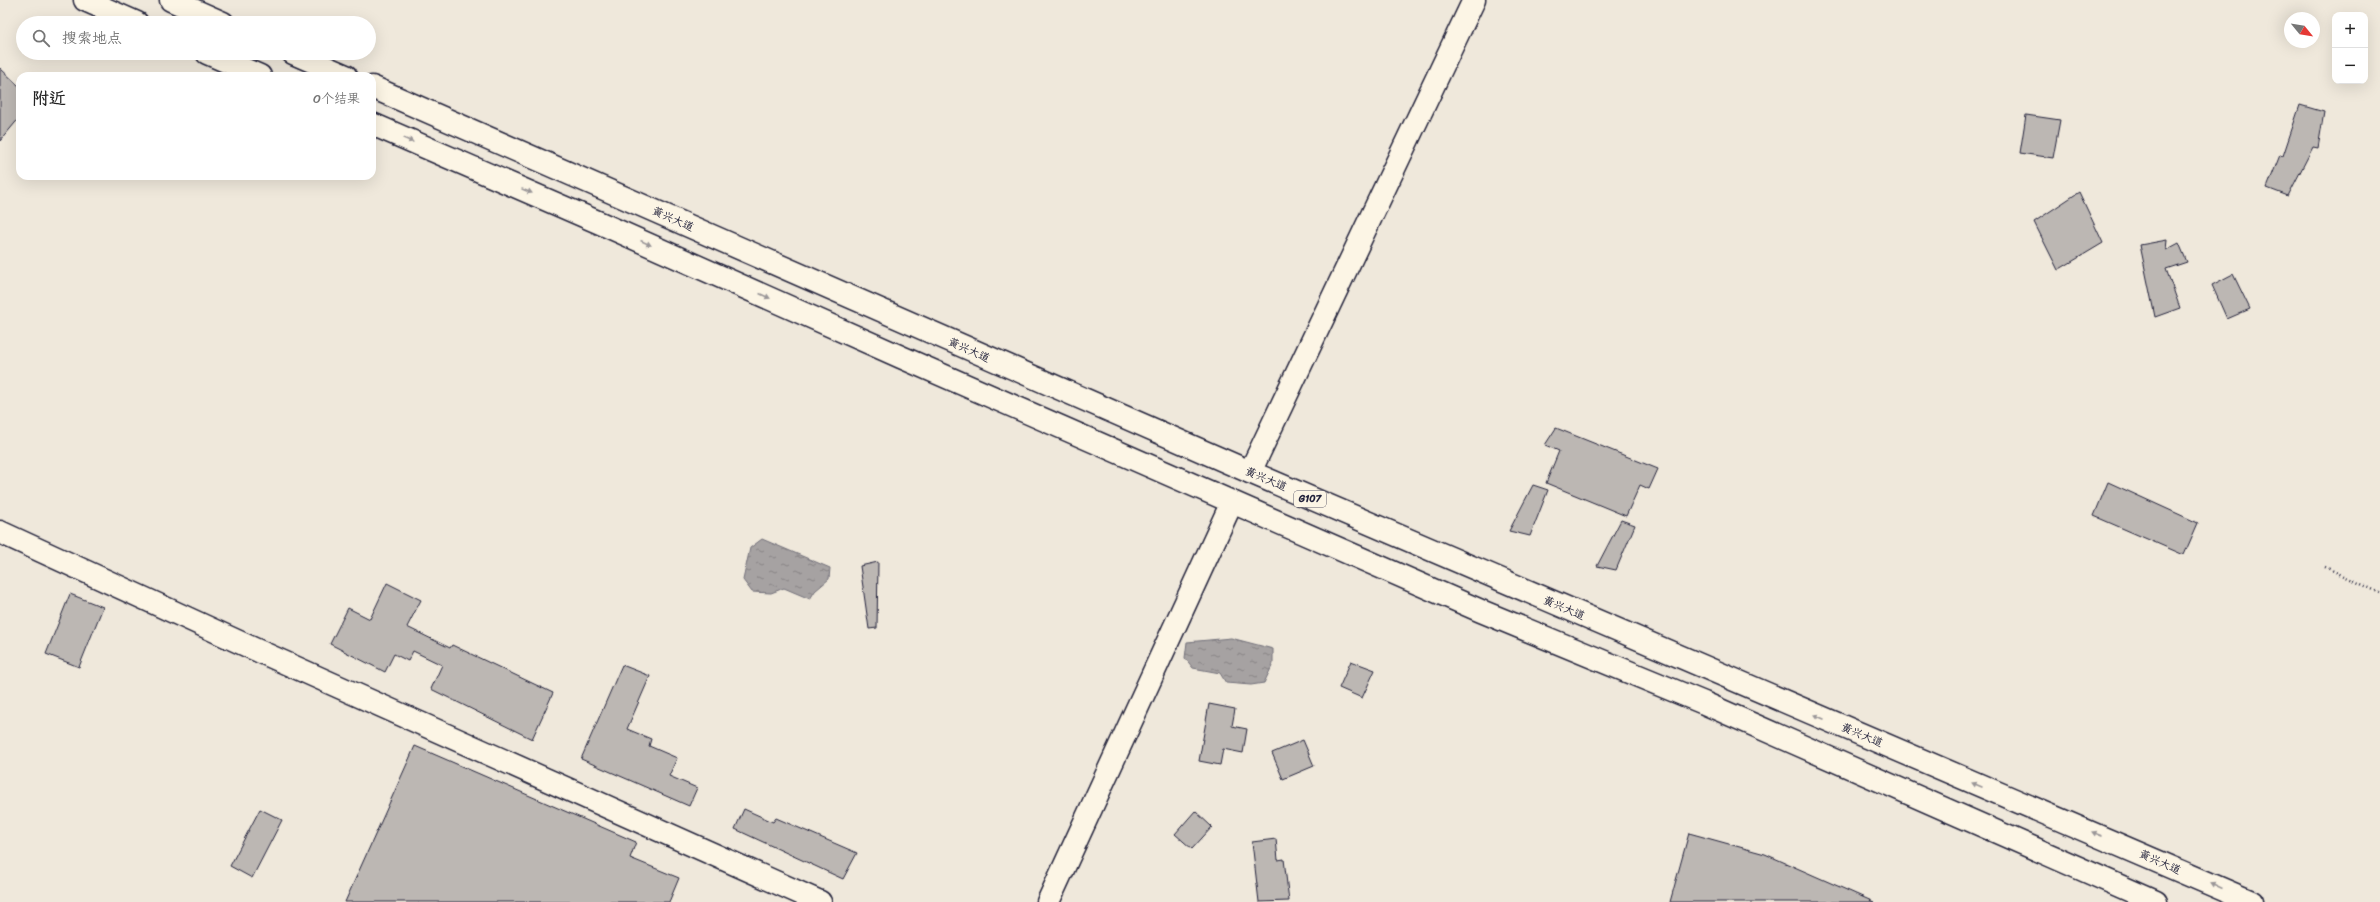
<!DOCTYPE html>
<html lang="zh">
<meta charset="utf-8">
<style>
:root{--surface:#fff;--page:#f2f2f2;--text:#222;--muted:#767676;--line:#e0e0e0}
body{margin:0;font-family:Sriracha,"LXGW WenKai TC",sans-serif;background:var(--page);color:var(--text)}
.controls{position:absolute;right:12px;top:12px;display:grid;overflow:hidden;border-radius:8px;box-shadow:0 4px 16px #0002}
.controls button{width:36px;height:36px;display:grid;place-items:center;padding:0;border:0;border-bottom:1px solid var(--line);background:var(--surface);color:var(--text);font:20px sans-serif}
.compass{position:absolute;left:2284px;top:12px;width:36px;height:36px;border-radius:50%;background:var(--surface);box-shadow:0 4px 16px #0002;rotate:120deg}
.list{margin:0;padding:0;list-style:none}
h2{display:flex;justify-content:space-between;align-items:center;height:52px;margin:0;padding:0 16px;font-size:17px}
h2 small{font-size:13px;font-weight:400;color:var(--muted)}
.icon{flex:none;width:22px;height:22px;fill:none;stroke:currentColor;stroke-width:2;stroke-linecap:round;stroke-linejoin:round}
.map{position:relative;flex:none;width:2380px;height:902px;overflow:hidden}
.search{position:absolute;background:var(--surface);box-shadow:0 4px 16px #0002;left:16px;top:16px;width:360px;height:44px;display:flex;align-items:center;gap:10px;box-sizing:border-box;padding:0 14px;border-radius:22px;color:var(--muted);font-size:15px}
.panel{position:absolute;background:var(--surface);box-shadow:0 4px 16px #0002;left:16px;top:72px;width:360px;height:108px;border-radius:12px}
.map>svg:first-child{display:block}
.water{fill:url(#water-ripples);stroke:#716f79}
.building{fill:#bcb7b3;stroke:#22223b}
.lines{fill:none;stroke-linecap:round;stroke-linejoin:round}
.minor-casing{stroke:#22223b;stroke-width:25}
.highway-casing{stroke:#22223b;stroke-width:25}
.path{stroke:#22223b;stroke-width:2.5;stroke-dasharray:1 3;stroke-linecap:butt}
.minor{stroke:#fcf5e5;stroke-width:22}
.highway{stroke:#fcf5e5;stroke-width:22}
.oneway{fill:#9a9698}
.labels{text-anchor:middle;dominant-baseline:central;stroke-width:4;stroke-linejoin:round;paint-order:stroke}
.shield{fill:#fcf5e5;stroke:#63616e;stroke-width:1}
.shield-label{font-size:10px;font-weight:bold;fill:#22223b}
.street-label{font-size:11px;fill:#22223b;stroke:#fcf5e5}
</style>
<div class="map">
<svg width="2380" height="902" viewBox="0 0 2380 902">
<defs>
<pattern id="water-ripples" width="26" height="14" patternUnits="userSpaceOnUse"><rect width="26" height="14" fill="#a6a2a2"/><path d="M2 4q2-2 4 0t4 0M15 11q2-2 4 0t4 0" fill="none" stroke="#878485"/></pattern>
</defs>
<rect width="100%" height="100%" fill="#efe8db"/>
<filter id="ink" filterUnits="userSpaceOnUse"><feTurbulence type="fractalNoise" baseFrequency=".025" numOctaves="2"/><feDisplacementMap in="SourceGraphic" scale="8" xChannelSelector="R" yChannelSelector="G"/><feConvolveMatrix kernelMatrix="1 2 1 2 8 2 1 2 1" color-interpolation-filters="sRGB"/></filter>
<g filter="url(#ink)">
<!-- water -->
<g class="water">
<path d="M762,539L830,568L829,579L815,591L810,599L784,588L771,593L752,592L743,580L750,548Z"/>
<path d="M1231,638L1273,649V664L1264,683L1251,685L1226,683L1220,673L1193,668L1185,658L1187,642Z"/>
</g>
<!-- building -->
<g class="building">
<path d="M0,68L20,87V117L0,141Z"/>
<path d="M2300,105L2324,112L2318,148L2313,147L2288,196L2267,188L2280,155L2283,156Z"/>
<path d="M2026,115L2060,120L2053,158L2020,153Z"/>
<path d="M2079,192L2103,243L2058,270L2034,222Z"/>
<path d="M2167,240L2166,250L2179,243L2187,262L2166,269L2180,308L2155,317L2140,245Z"/>
<path d="M2233,274L2250,309L2227,319L2212,285Z"/>
<path d="M1556,428L1658,469L1649,489L1640,485L1626,516L1546,483L1559,451L1545,445Z"/>
<path d="M2108,482L2198,523L2184,555L2094,516Z"/>
<path d="M1533,485L1548,490L1530,536L1509,531Z"/>
<path d="M1621,520L1635,525L1616,570L1597,566Z"/>
<path d="M878,562L877,628L869,629L860,566Z"/>
<path d="M387,583L421,600L407,627L450,648L452,645L553,693L532,739L431,689L442,665L413,651L408,661L394,654L385,672L330,644L348,608L370,619Z"/>
<path d="M70,594L103,607L79,667L46,654Z"/>
<path d="M1351,661L1375,670L1362,698L1339,688Z"/>
<path d="M622,665L650,676L627,729L651,739L649,746L677,758L669,776L697,788L689,806L581,759Z"/>
<path d="M1209,704L1235,709L1232,726L1247,729L1243,753L1223,749L1220,765L1199,761Z"/>
<path d="M1303,740L1314,766L1283,779L1272,753Z"/>
<path d="M415,746L636,842L630,858L679,878L669,902H345Z"/>
<path d="M260,809L282,820L252,878L230,866Z"/>
<path d="M744,809L773,822L776,818L857,853L843,879L735,829Z"/>
<path d="M1195,811L1212,827L1192,849L1175,834Z"/>
<path d="M1689,833L1765,854L1874,902H1670Z"/>
<path d="M1276,839L1278,860L1284,859L1289,901L1259,902L1252,842Z"/>
</g>
<g class="lines">
<!-- minor casing -->
<g class="minor-casing">
<g id="minor">
<path d="M1250,472L1474,0"/>
<path d="M0,532L252,648L820,902"/>
<path d="M1048,902L1232,502"/>
</g>
</g>
<!-- highway casing -->
<g class="highway-casing">
<g id="highway">
<path d="M85,0L137,23"/>
<path d="M171,0L223,23"/>
<path d="M207,53L260,76"/>
<path d="M293,53L346,76"/>
<path d="M372,87L1250,472L2252,902"/>
<path d="M372,124L600,223L901,357L1481,611L1704,703L2156,902"/>
</g>
</g>
<!-- path -->
<path class="path" d="M2325,567L2380,593"/>
<!-- minor -->
<use href="#minor" class="minor"/>
<!-- highway -->
<use href="#highway" class="highway"/>
</g>
<!-- one-way arrows -->
<defs><path id="oneway-solid" d="M-6-.8H1V-3.2L6.5 0L1 3.2V.8H-6Z"/></defs>
<g class="oneway">
<use href="#oneway-solid" transform="translate(408 140) rotate(23)"/>
<use href="#oneway-solid" transform="translate(527 191) rotate(23)"/>
<use href="#oneway-solid" transform="translate(646 243) rotate(24)"/>
<use href="#oneway-solid" transform="translate(765 296) rotate(24)"/>
<use href="#oneway-solid" transform="translate(1819 717) rotate(-157)"/>
<use href="#oneway-solid" transform="translate(1977 785) rotate(-157)"/>
<use href="#oneway-solid" transform="translate(2097 834) rotate(-158)"/>
<use href="#oneway-solid" transform="translate(2216 886) rotate(-156)"/>
</g>
</g>
<g class="labels">
<!-- shield labels -->
<rect class="shield" x="1294" y="491" width="32" height="16" rx="3"/>
<g class="shield-label">
<text x="1310" y="499">G107</text>
</g>
<!-- street labels -->
<g class="street-label">
<text transform="translate(673 219) rotate(24)">黄兴大道</text>
<text transform="translate(969 350) rotate(24)">黄兴大道</text>
<text transform="translate(1266 479) rotate(23)">黄兴大道</text>
<text transform="translate(1564 608) rotate(23)">黄兴大道</text>
<text transform="translate(1862 735) rotate(23)">黄兴大道</text>
<text transform="translate(2160 862) rotate(24)">黄兴大道</text>
</g>
</g>
</svg>
<div class="controls">
<button>+</button>
<button>−</button>
</div>
<svg class="compass" viewBox="-18 -18 36 36"><path d="M0-13l5 13h-10z" fill="#e53935"/><path d="M0 13l5-13h-10z" fill="#767676"/></svg>
<div class="search"><svg class="icon" aria-label="search" viewBox="0 0 24 24"><circle cx="10" cy="10" r="6"/><path d="M15 15l6 6"/></svg>搜索地点</div>
<section class="panel">
<h2>附近<small>0个结果</small></h2>
<ul class="list">
</ul>
</section>
</div>
